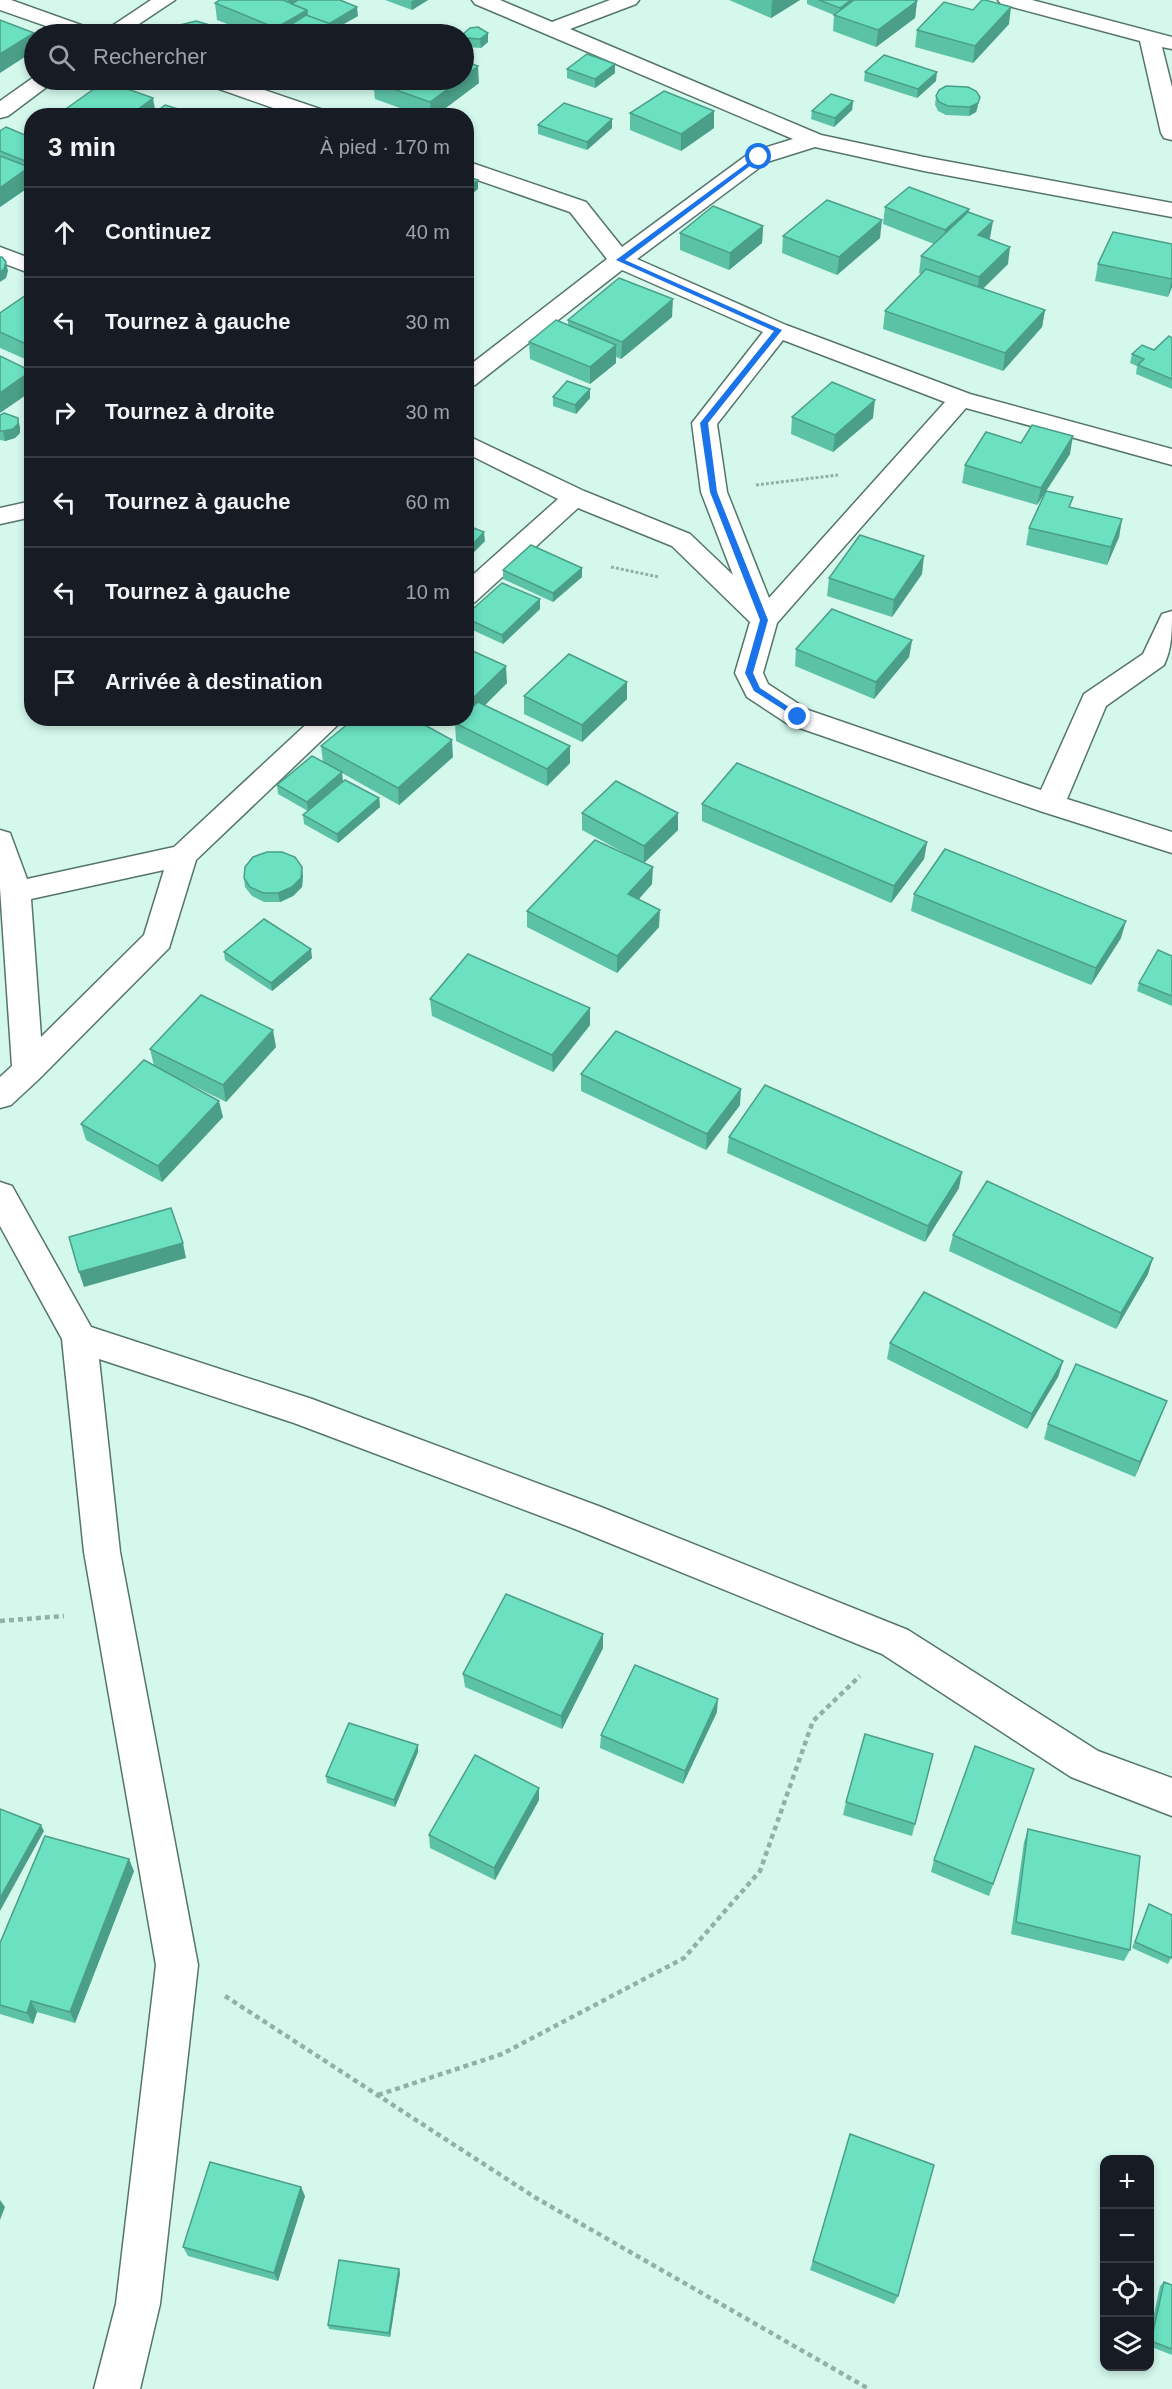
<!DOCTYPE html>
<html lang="fr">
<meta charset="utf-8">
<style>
:root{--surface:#171b24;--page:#20242c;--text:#f1f3f6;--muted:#9ea1a6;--line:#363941}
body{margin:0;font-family:Helvetica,sans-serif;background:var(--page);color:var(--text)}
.controls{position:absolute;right:18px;bottom:18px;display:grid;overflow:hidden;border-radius:12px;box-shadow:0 3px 9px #0003}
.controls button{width:54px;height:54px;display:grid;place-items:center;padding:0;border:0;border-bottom:2px solid var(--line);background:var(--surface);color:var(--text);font:30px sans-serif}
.stop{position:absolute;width:18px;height:18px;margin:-14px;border:4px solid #1a73e8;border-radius:50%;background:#fff}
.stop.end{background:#1a73e8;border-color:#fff;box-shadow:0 2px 6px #0008}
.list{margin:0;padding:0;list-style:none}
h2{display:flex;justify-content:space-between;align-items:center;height:78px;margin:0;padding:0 24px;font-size:26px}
h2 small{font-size:20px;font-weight:400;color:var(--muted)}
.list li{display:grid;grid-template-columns:39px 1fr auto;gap:18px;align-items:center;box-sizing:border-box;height:90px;padding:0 24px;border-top:2px solid var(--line)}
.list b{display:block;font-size:22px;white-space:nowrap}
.list em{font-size:20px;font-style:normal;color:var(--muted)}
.icon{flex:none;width:33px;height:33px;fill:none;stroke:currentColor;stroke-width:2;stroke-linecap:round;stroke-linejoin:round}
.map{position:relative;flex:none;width:1172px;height:2389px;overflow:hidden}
.search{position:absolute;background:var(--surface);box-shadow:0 3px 9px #0003;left:24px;top:24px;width:450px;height:66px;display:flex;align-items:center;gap:15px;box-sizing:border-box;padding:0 21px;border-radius:33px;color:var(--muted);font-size:22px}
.panel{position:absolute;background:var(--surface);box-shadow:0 3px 9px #0003;left:24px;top:108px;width:450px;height:618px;border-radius:24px}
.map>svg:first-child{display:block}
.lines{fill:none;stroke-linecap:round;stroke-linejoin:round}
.minor-casing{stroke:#55756a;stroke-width:3}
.path-far1{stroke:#93b0a6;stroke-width:3;stroke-dasharray:3 2;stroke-linecap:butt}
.path{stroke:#93b0a6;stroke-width:4.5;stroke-dasharray:5 4;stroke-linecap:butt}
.minor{fill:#fff;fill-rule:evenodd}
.wall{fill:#5cc2a6}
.shaded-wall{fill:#4b9e87}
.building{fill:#6be1c1;stroke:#4b9e87;stroke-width:1.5}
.route{fill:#1a73e8}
</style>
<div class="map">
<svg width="1172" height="2389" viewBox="0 0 1172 2389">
<rect width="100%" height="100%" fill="#d4f8ec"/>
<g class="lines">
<!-- minor casing -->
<g class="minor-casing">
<g id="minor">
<path d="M0,0H11L95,30L98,34H69L0,10Z"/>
<path d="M151,0H175L124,34H100Z"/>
<path d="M472,0H500L552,22L610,0H639L636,4L570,29L821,135L924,157L1172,203V217L924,171L815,147L767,162L637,259L786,325L970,394L1172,449V465L966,408L777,623L763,673L768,684L808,710L1041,790L1084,694L1143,654L1162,614L1172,611C1172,631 1172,648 1164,665L1106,706L1067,799L1172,832V853L1040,811L788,724L747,697L735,673L750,622L672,546L578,508L475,602L466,605V581L558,499L466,453V435L584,491L690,534L733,575L701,492L692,423L763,332L622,270L475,385L466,387V368L607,259L570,212L466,176V161L586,202L622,247L751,152L793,139L475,4ZM783,340L945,402L769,598L727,492L717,424Z"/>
<path d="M998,0H1032L1172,37V49L1162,47L1172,87V140L1164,138L1161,133L1140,41L1001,4Z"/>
<path d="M34,77L56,80L8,116L0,118V101Z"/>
<path d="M205,80H235L326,111L329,116H296L208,85Z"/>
<path d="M0,247L32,259V274L0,262Z"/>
<path d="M32,501V517L0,524V508Z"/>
<path d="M313,718H345L196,860L169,948L39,1079L11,1105L0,1108V1077L12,1066L0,888V830L10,833L27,879L174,847ZM164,870L144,935L41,1037L31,899Z"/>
<path d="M0,1182L12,1186L91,1327L312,1399L601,1507L908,1630L1098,1751L1172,1778V1816L1071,1777L882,1654L575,1529L294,1423L99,1359L120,1552L198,1965L160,2304L140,2389H94L116,2304L156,1965L84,1552L62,1339L0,1226Z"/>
</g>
</g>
<!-- path-far1 -->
<g class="path-far1">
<path d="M756,485L838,475"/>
<path d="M611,567L659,577"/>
</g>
<!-- path -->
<g class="path">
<path d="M0,1621L64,1616"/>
<path d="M225,1996L536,2198L869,2389"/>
<path d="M378,2095L502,2054L684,1958L760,1871L813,1721L860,1676"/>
</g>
<!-- minor -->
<use href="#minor" class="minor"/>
</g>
<!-- wall -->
<g class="wall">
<path d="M220,0H340L358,16L338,27L358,34H253L217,20L215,3Z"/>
<path d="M385,0H428L412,10Z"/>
<path d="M729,0H800L771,18Z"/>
<path d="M807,0H914L917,1L915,18L876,47L833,31L834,15L807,4Z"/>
<path d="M1009,24L973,63L915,47L917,30Z"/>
<path d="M488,33V42L481,48L466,47L464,44V34Z"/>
<path d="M615,64V73L595,88L567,78V69Z"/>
<path d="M865,72L936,81L917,98L864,81Z"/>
<path d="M305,80H340L327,88Z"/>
<path d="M373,82L479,83L435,116H422L375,99Z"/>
<path d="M936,96L978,106L976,112L969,116L946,115L938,111L935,105Z"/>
<path d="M853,101L852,110L834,127L811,119L812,111Z"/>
<path d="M714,111V128L681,151L630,130V113Z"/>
<path d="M538,125L612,128L587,150L538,134Z"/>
<path d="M0,131L32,138V172H30L32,185L0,207Z"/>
<path d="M885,207L968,212L990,238L989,239L1008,264L983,289L1045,310L1042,327L1003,371L883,329L885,311L921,274L919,273L921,256L934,244L883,224Z"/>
<path d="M763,226L762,243L729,270L680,250V233Z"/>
<path d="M783,236L880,238L837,275L782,253Z"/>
<path d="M1172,244V287L1168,297L1095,281L1098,264Z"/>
<path d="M32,291V362L0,348V313Z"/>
<path d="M672,317L621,359L616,357V363L590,384L530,359L529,342L568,325V320Z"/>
<path d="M1172,338V389L1136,374L1137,366L1130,363L1132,354L1154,350Z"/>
<path d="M590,389V398L576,414L553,406V397Z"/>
<path d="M0,415L20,427V433L15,438L5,441L0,440Z"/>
<path d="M792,417L873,418L833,452L791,434Z"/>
<path d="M1021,443L1070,454L1037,505L962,483L965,465Z"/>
<path d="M1071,507L1122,519L1119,537L1107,565L1026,545L1029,528Z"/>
<path d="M466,525L485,541L471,555L466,553Z"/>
<path d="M503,570L582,577L553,602L503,579Z"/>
<path d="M922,574L892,617L827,596L829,578Z"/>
<path d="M540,599V609L503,644L466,627V615Z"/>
<path d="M912,640L909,657L874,699L795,666L796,649Z"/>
<path d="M466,648L507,683L485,705L570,746V763L547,786L456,741L455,723L466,718Z"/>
<path d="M627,682V699L582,742L524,714V696Z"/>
<path d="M355,718H434L426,726L453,757L399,805L342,773L308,811L278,794L277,785L323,762L321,746Z"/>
<path d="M379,798L380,807L338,843L304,824L303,815Z"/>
<path d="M702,804L927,842L924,859L891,903L702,821Z"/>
<path d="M582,813H678V830L644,863L652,884L639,899L659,927L617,973L527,927V911L632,857L582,830Z"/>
<path d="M303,876L302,887L293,896L280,902H264L252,896L245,887L244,878Z"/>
<path d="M914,894L1121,938L1091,985L911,911Z"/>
<path d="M224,952L312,958L272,991L225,960Z"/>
<path d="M1172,956V1006L1137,991L1139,983Z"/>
<path d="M430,999L590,1025L553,1072L432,1016Z"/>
<path d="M276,1047L226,1102L163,1071L223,1117L162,1182L86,1140L81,1124L154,1066L150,1049Z"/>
<path d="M581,1074L740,1105L706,1150L581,1091Z"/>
<path d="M729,1137L959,1188L925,1242L727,1153Z"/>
<path d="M953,1235L1148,1274L1116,1329L949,1251Z"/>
<path d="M890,1343L1063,1361L1058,1377L1027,1429L887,1359Z"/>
<path d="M1161,1416L1135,1477L1044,1439L1048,1424Z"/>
<path d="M603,1648L562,1729L465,1687L463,1674Z"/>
<path d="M717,1712L683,1784L600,1748L601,1735Z"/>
<path d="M418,1752L395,1807L327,1783L326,1776Z"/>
<path d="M1034,1769L989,1896L931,1872L934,1860Z"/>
<path d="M539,1788V1800L495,1880L430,1848L429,1835Z"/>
<path d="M846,1802L915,1824L912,1836L843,1815Z"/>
<path d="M1028,1829L1130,1950L1124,1961L1011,1934L1024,1842Z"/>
<path d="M134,1871L75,2023L37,2012L33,2024L0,2014V1943Z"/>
<path d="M1149,1904L1171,1958L1168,1964L1132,1948Z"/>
<path d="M850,2134L898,2296L894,2304L810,2270Z"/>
<path d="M305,2196L278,2281L188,2256L183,2247Z"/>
<path d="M400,2273L390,2337L329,2329L328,2325Z"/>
<path d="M1164,2282L1172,2285V2355L1149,2346V2337L1160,2286Z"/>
</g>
<!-- shaded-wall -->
<g class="shaded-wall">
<path d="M288,0H300L289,6Z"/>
<path d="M414,0H428L412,10L411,2Z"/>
<path d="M774,0H800L771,18L772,1Z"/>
<path d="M851,0H863L839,17L840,8Z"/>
<path d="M917,1L915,18L876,47L878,30Z"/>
<path d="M357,7L358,16L328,33V24Z"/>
<path d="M1011,7L1009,24L973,63L975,46Z"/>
<path d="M307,10L308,26L277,34L276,28Z"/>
<path d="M34,33V51L0,73V54Z"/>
<path d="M488,33V42L481,48L480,39Z"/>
<path d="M615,64V73L595,88V79Z"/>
<path d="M478,66L479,83L435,116H431L430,102L460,80H464V77Z"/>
<path d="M937,72L936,81L917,98L918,89Z"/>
<path d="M327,80H340L327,88Z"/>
<path d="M980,97L976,112L969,116L970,107Z"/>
<path d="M153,98L156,115L155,116H129Z"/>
<path d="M853,101L852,110L834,127L835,118Z"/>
<path d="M714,111V128L681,151V134Z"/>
<path d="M612,119V128L587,150V142Z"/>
<path d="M29,167L32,178V185L0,207V188Z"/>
<path d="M478,180V189L466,199V190Z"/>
<path d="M969,209L966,227L943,247L945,230Z"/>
<path d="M882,220L880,238L837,275L839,257Z"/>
<path d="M993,221L990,238L975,253L978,235Z"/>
<path d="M763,226L762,243L729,270L730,253Z"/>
<path d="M1010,247L1008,264L977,294L979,277Z"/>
<path d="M6,262L8,271L6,278L0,282V272Z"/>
<path d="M1172,278V287L1168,297Z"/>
<path d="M673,299L672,317L621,359L622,342Z"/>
<path d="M1045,310L1042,327L1003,371L1005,353Z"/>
<path d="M32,342V362L28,345Z"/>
<path d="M616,345V363L590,384V367Z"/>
<path d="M31,371L32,391L0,413V393Z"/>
<path d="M590,389V398L576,414L575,405Z"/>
<path d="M875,400L873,418L833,452L835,435Z"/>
<path d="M18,418L20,427V433L15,438L5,441L3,431Z"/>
<path d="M1073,436L1070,454L1037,505L1041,488Z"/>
<path d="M1122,519L1119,537L1107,565L1111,547Z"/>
<path d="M484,532L485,541L471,555V546Z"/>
<path d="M924,556L922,574L892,617L894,600Z"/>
<path d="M582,568V577L553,602V593Z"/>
<path d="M540,599V609L503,644L502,635Z"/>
<path d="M912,640L909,657L874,699L876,682Z"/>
<path d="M506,666L507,683L474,716L473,698Z"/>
<path d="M627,682V699L582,742V725Z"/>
<path d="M426,718H434L426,726Z"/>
<path d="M452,740L453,757L399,805L398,788Z"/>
<path d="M570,746V763L547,786V769Z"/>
<path d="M342,772L343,781L308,811L307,802Z"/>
<path d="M379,798L380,807L338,843L337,834Z"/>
<path d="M678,813V830L644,863V846Z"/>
<path d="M927,842L924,859L891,903L894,886Z"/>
<path d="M302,867L303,876L302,887L293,896L280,902L278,893Z"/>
<path d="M653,867L652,884L628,911V894Z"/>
<path d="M660,910L659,927L617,973V956Z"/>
<path d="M1126,921L1121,938L1091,985L1096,968Z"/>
<path d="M311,949L312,958L272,991L271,983Z"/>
<path d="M590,1008V1025L553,1072L552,1055Z"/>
<path d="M273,1030L276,1047L226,1102L223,1085Z"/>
<path d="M741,1089L740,1105L706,1150L707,1134Z"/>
<path d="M219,1101L223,1117L162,1182L158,1166Z"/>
<path d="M962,1172L959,1188L925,1242L928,1226Z"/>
<path d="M183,1243L186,1258L84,1287L79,1272Z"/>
<path d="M1153,1258L1148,1274L1116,1329L1121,1313Z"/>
<path d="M1063,1361L1058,1377L1027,1429L1032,1414Z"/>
<path d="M1167,1401L1161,1416L1135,1477L1140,1462Z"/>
<path d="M603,1634V1648L562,1729L561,1716Z"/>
<path d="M718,1699L717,1712L683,1784L685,1771Z"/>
<path d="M418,1745V1752L395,1807L394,1800Z"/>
<path d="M539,1788V1800L495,1880L494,1868Z"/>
<path d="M41,1825L44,1831L0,1911V1898Z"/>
<path d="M129,1859L134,1871L75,2023L70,2012Z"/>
<path d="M31,2001L37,2012L33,2024L27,2013Z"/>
<path d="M301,2187L305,2196L278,2281L274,2273Z"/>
<path d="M0,2200L5,2207L0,2220Z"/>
<path d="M399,2269L400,2273L390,2337L389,2333Z"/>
</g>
<!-- building -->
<g class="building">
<path d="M220,0H283L307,10L276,28L215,3Z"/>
<path d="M298,0H340L357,7L329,24L307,16V10L292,4Z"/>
<path d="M819,0H851L840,8Z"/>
<path d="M854,0H914L917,1L878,30L834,15Z"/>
<path d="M982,0H985L1011,7L975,46L917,30L944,2L973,10Z"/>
<path d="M306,15L358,34H276Z"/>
<path d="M0,20L34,33L0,54Z"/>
<path d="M196,21L210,25L209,34H178L177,30L180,25Z"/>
<path d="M478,27L488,33L480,39L466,38L463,34L470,28Z"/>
<path d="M587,54L615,64L595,79L567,69Z"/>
<path d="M884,55L937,72L918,89L865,72Z"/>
<path d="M464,61L478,66L464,77Z"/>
<path d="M377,80H460L430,102L373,82Z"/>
<path d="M105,81L153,98L129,116H56Z"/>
<path d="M946,86L968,87L976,91L980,97L978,103L970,107L948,106L939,102L936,96L939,90Z"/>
<path d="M664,91L714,111L681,134L630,113Z"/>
<path d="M831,94L853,101L835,118L812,111Z"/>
<path d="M564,103L612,119L587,142L538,125Z"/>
<path d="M165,105L188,112L183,116H151Z"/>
<path d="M6,127L32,138V162L30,163L0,151V131Z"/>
<path d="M0,156L29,167L0,188Z"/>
<path d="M466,176L478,180L466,190Z"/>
<path d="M909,187L969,209L945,230L885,207Z"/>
<path d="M827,200L882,220L839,257L783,236Z"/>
<path d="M713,206L763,226L730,253L680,233Z"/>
<path d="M968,212L993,221L978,235L1010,247L979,277L921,256Z"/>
<path d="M1113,232L1172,244V279L1098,264Z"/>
<path d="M0,257H2L6,262L4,269L0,272Z"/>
<path d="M926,269L1045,310L1005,353L885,311Z"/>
<path d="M619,278L673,299L622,342L568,320Z"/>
<path d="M32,291V342L28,345L0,332V313Z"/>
<path d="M556,320L616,345L590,367L529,342Z"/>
<path d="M1169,336L1172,338V379L1138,365L1144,359L1132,354L1142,345L1154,350Z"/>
<path d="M0,356L31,371L0,393Z"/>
<path d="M567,381L590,389L575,405L553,397Z"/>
<path d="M832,382L875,400L835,435L792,417Z"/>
<path d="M4,413L18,418V424L13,429L3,431H0V415Z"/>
<path d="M1032,425L1073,436L1041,488L965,465L986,432L1021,443Z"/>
<path d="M1046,491L1073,497L1069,507L1122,519L1111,547L1029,528Z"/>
<path d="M466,525L484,532L471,546L466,544Z"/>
<path d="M860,535L924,556L894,600L829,578Z"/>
<path d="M531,545L582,568L553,593L503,570Z"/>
<path d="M502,583L540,599L502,635L466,618V615Z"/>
<path d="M832,609L912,640L876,682L796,649Z"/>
<path d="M466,648L506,666L473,698L466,696Z"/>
<path d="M569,654L627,682L582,725L524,696Z"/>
<path d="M478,702L570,746L547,769L455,723L460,718H466V712Z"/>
<path d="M355,718H412L452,740L398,788L321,746Z"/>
<path d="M312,756L342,772L307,802L277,785Z"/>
<path d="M737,763L927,842L894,886L702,804Z"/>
<path d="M345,780L379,798L337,834L303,815Z"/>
<path d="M616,781L678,813L644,846L582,813Z"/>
<path d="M595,840L653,867L628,894L660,910L617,956L527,911Z"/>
<path d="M945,849L1126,921L1096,968L914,894Z"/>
<path d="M267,852H282L295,857L302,867L301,878L292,887L278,893H263L250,887L244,878L245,867L253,857Z"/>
<path d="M264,919L311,949L271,983L224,952Z"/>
<path d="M1158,950L1172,956V996L1139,983Z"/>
<path d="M468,954L590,1008L552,1055L430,999Z"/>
<path d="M201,995L273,1030L223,1085L150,1049Z"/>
<path d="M616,1031L741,1089L707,1134L581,1074Z"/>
<path d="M144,1060L219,1101L158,1166L81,1124Z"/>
<path d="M765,1085L962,1172L928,1226L729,1137Z"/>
<path d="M987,1181L1153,1258L1121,1313L953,1235Z"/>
<path d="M171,1208L183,1243L79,1272L69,1237Z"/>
<path d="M924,1292L1063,1361L1032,1414L890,1343Z"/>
<path d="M1076,1364L1167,1401L1140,1462L1048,1424Z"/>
<path d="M506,1594L603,1634L561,1716L463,1674Z"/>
<path d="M635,1665L718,1699L685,1771L601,1735Z"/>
<path d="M349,1723L418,1745L394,1800L326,1776Z"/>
<path d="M865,1734L933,1754L915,1824L846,1802Z"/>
<path d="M975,1746L1034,1769L993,1884L934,1860Z"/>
<path d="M475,1755L539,1788L494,1868L429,1835Z"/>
<path d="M0,1809L41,1825L0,1898Z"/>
<path d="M1028,1829L1140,1856L1130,1950L1016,1922Z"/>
<path d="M45,1836L129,1859L70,2012L31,2001L27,2013L0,2005V1943Z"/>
<path d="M1149,1904L1172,1915V1956L1171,1958L1135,1942Z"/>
<path d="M850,2134L934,2165L898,2296L813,2261Z"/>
<path d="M210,2162L301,2187L274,2273L183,2247Z"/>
<path d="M339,2260L399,2269L389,2333L328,2325Z"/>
<path d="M1164,2282L1172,2285V2349L1151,2341Z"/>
</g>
<!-- route -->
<path class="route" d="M757,156L762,157L625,260L782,330L708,423L717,492L768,620L753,673L760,688L801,715L798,719L754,691L745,673L760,620L710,492L700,423L774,331L616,260Z"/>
</svg>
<div class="controls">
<button>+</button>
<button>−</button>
<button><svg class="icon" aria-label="locate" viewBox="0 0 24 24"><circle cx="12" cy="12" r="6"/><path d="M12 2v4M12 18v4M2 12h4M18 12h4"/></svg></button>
<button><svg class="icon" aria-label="layers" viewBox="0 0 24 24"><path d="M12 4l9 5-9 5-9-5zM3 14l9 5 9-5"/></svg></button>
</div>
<div class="stop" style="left:759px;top:157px"></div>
<div class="stop end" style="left:798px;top:717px"></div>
<div class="search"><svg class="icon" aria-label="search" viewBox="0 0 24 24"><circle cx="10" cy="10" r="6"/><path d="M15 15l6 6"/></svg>Rechercher</div>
<section class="panel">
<h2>3 min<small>À pied · 170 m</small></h2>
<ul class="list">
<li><svg class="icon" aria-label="ahead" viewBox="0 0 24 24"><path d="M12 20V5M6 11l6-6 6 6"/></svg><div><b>Continuez</b></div><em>40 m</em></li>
<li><svg class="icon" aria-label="left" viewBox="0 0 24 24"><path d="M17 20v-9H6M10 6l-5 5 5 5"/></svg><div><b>Tournez à gauche</b></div><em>30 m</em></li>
<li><svg class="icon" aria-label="right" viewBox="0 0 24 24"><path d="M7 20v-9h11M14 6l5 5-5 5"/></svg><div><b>Tournez à droite</b></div><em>30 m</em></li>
<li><svg class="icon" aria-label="left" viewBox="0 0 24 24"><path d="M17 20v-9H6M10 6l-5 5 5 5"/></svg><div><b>Tournez à gauche</b></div><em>60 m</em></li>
<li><svg class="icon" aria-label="left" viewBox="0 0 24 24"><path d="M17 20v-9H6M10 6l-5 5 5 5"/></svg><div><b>Tournez à gauche</b></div><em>10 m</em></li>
<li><svg class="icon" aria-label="arrive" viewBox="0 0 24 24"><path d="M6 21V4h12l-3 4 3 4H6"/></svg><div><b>Arrivée à destination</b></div></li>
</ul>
</section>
</div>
